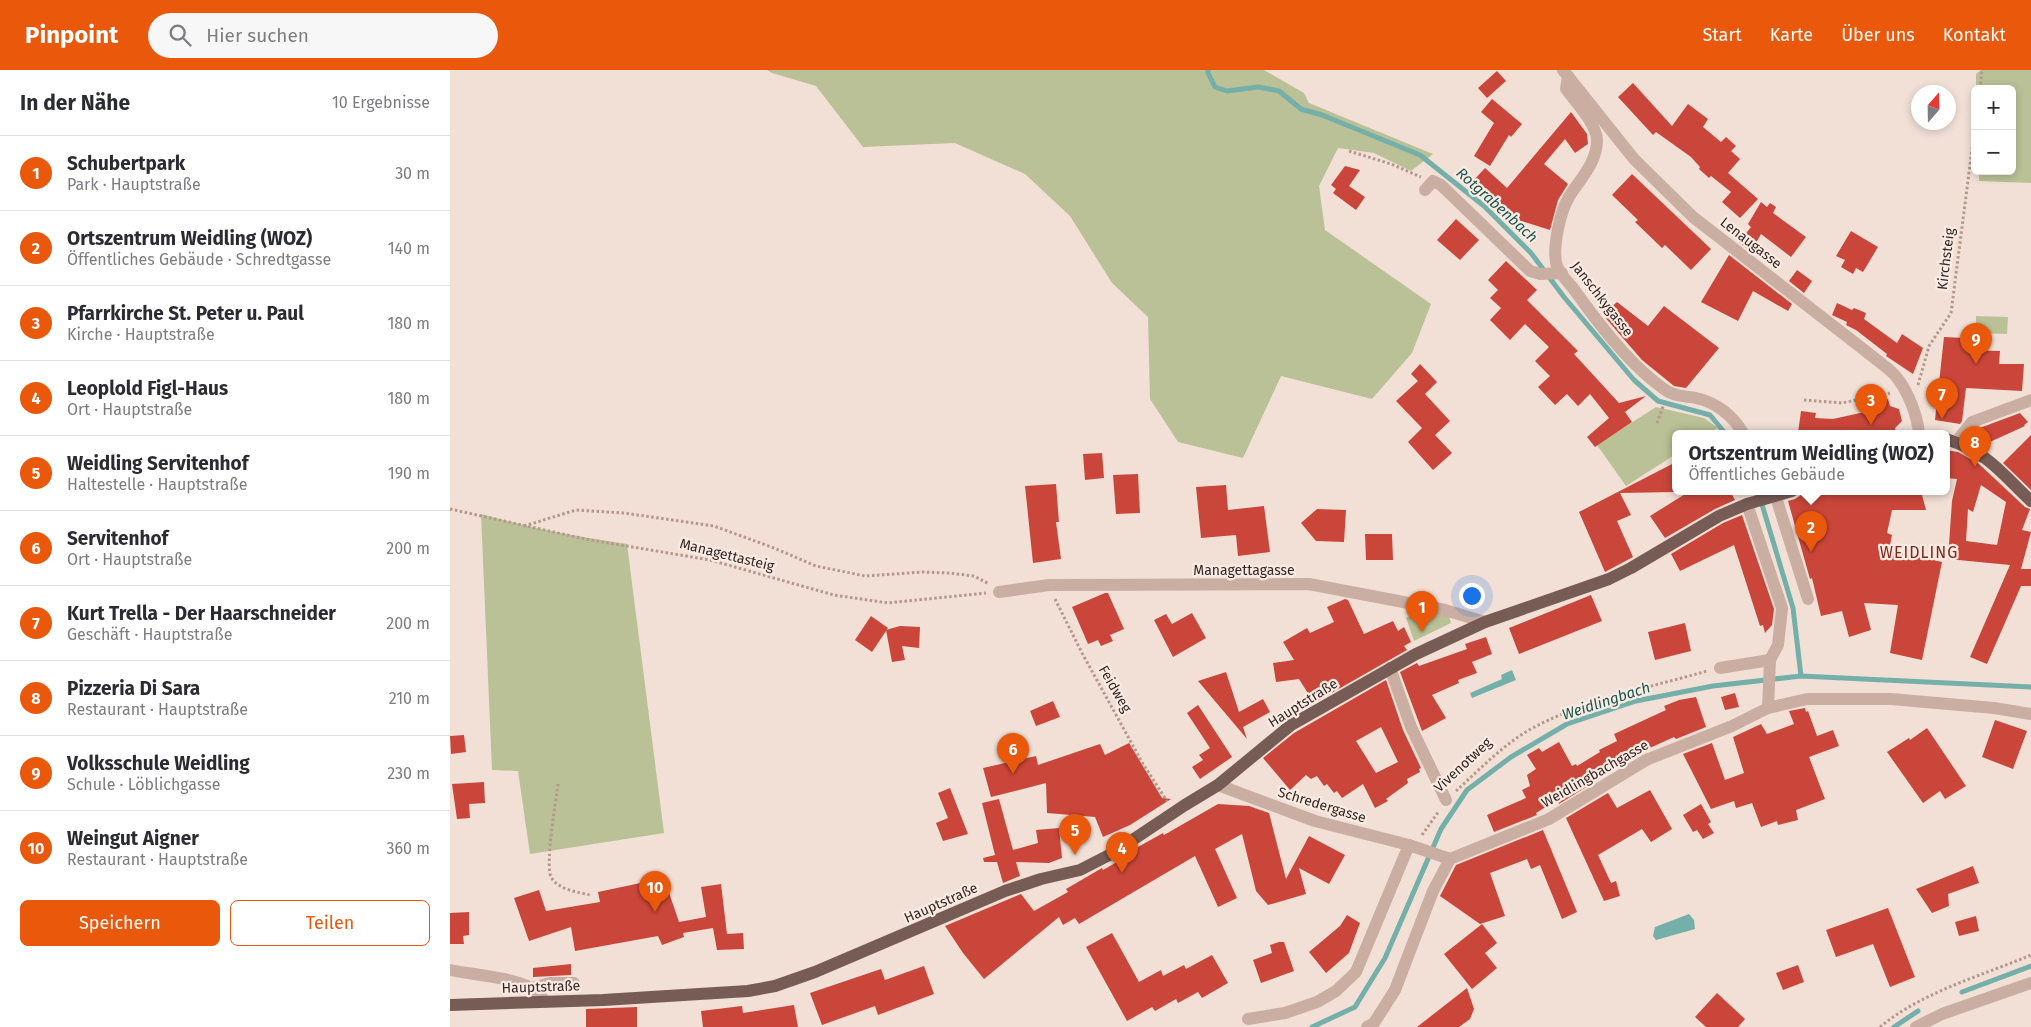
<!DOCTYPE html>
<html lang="de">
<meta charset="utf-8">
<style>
:root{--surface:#fff;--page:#f7f7f7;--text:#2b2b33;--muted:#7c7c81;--line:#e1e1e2;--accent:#ea580c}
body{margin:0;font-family:"Fira Sans",sans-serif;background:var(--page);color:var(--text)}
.controls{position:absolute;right:15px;top:15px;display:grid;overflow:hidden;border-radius:8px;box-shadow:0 2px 8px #0003}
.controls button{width:45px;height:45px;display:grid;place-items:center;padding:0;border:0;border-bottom:1px solid var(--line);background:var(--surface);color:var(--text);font:25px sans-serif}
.compass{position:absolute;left:1461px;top:15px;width:45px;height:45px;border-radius:50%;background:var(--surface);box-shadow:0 2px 8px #0003;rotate:20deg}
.you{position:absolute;left:1021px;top:525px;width:18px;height:18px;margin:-12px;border:4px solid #fff;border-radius:50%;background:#1a73e8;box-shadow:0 0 0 8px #1a73e833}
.badge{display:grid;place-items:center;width:32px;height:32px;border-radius:50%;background:var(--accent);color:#fff;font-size:16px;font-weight:700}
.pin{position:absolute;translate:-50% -41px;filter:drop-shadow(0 1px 2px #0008)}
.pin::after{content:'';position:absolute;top:26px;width:18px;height:15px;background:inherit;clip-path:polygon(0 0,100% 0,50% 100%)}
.popup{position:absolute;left:1222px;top:360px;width:278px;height:65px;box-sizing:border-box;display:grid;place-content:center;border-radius:8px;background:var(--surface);filter:drop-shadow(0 1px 4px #0005);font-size:16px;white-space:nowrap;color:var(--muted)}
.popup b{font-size:19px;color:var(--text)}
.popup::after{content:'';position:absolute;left:50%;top:100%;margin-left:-10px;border:10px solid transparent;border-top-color:var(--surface)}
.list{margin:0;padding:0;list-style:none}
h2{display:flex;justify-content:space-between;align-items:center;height:65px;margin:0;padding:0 20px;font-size:21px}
h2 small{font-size:16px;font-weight:400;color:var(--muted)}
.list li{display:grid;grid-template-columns:32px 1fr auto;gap:15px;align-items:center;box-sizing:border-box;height:75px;padding:0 20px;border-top:1px solid var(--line)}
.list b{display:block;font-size:19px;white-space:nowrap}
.list p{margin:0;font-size:16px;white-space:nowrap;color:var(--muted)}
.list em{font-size:16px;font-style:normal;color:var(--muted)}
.actions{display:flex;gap:10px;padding:15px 20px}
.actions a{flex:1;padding:11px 0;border:1px solid var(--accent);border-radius:8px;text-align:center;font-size:18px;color:var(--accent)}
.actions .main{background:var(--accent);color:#fff}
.icon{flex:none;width:28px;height:28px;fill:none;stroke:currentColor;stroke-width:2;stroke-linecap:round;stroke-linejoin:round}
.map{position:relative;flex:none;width:1581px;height:957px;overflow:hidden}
header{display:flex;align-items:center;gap:30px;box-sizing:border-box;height:70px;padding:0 25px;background:var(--accent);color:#fff}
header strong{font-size:24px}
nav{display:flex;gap:28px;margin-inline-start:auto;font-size:18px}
.search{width:350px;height:45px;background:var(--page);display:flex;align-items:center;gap:12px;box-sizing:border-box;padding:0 18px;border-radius:28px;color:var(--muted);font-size:19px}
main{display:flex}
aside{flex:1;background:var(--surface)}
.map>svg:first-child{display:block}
.green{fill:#bac196}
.water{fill:#74b0a9}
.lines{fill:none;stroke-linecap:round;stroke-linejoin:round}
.stream{stroke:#74b0a9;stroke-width:5}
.building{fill:#cb463a;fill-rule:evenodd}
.path{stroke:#b6978c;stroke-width:3;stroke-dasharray:2.5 2.5;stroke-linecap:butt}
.minor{stroke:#caaea2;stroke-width:12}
.major{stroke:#775b55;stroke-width:12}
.labels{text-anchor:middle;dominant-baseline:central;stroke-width:4.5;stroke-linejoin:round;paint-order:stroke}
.street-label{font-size:14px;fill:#342725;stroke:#faebe2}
.water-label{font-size:15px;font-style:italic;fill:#195751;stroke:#faebe2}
.quarter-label{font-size:16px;letter-spacing:1px;fill:#86231b;stroke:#faebe2}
</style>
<header>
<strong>Pinpoint</strong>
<div class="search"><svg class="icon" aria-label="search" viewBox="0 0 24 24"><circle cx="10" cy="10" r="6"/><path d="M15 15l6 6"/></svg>Hier suchen</div>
<nav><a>Start</a><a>Karte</a><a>Über uns</a><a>Kontakt</a></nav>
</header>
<main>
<aside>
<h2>In der Nähe<small>10 Ergebnisse</small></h2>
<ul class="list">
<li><span class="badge">1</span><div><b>Schubertpark</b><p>Park · Hauptstraße</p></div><em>30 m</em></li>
<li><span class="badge">2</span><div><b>Ortszentrum Weidling (WOZ)</b><p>Öffentliches Gebäude · Schredtgasse</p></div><em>140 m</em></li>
<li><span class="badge">3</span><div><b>Pfarrkirche St. Peter u. Paul</b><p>Kirche · Hauptstraße</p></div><em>180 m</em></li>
<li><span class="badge">4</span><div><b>Leoplold Figl-Haus</b><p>Ort · Hauptstraße</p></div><em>180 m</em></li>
<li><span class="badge">5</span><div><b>Weidling Servitenhof</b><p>Haltestelle · Hauptstraße</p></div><em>190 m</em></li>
<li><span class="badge">6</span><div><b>Servitenhof</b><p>Ort · Hauptstraße</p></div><em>200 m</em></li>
<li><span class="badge">7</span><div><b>Kurt Trella - Der Haarschneider</b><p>Geschäft · Hauptstraße</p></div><em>200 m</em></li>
<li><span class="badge">8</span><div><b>Pizzeria Di Sara</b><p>Restaurant · Hauptstraße</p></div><em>210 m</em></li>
<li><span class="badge">9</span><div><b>Volksschule Weidling</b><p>Schule · Löblichgasse</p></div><em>230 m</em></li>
<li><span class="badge">10</span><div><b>Weingut Aigner</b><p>Restaurant · Hauptstraße</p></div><em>360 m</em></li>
</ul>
<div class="actions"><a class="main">Speichern</a><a>Teilen</a></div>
</aside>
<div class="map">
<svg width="1581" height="957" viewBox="0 0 1581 957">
<rect width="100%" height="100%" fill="#f2e0d6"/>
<!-- green -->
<g class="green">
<path d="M317,0H814L854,23L859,33L983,84L961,101L924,83L888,78L869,116L875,160L981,234L962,283L922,329L831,306L793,388L728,372L700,329L698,247L662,213L620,146L575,104L505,73L413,77L366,16L322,3Z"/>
<path d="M1531,0H1581V113L1529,111V101H1562V19H1526V4Z"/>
<path d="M1526,246L1558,247L1557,264L1526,263Z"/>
<path d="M1206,337L1254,348L1268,358L1259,363H1226V384L1176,416L1147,375Z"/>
<path d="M31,444C79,458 127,467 177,474L214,763L80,784L68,701L42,700Z"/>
<path d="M972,540L999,546L1001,553L964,571L956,548Z"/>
</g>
<!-- water -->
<g class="water">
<path d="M1062,600L1066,610L1022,628L1020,623L1052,609L1051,605Z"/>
<path d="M1239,844L1244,850L1245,859L1206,870L1203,866L1205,857Z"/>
</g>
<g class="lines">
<!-- stream -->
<g class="stream">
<path d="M758,0V3L765,17L777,21L808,17L829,21L851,39L872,45L970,85L1034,136L1081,183L1114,227L1184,310L1208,331L1260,345L1275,363"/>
<path d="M1308,421L1343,538L1351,606"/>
<path d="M1512,922L1581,896"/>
<path d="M862,957L905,937L935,888L991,759L1017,720L1061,687L1117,654L1186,631L1263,616L1351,606L1581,617"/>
<path d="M1444,957L1468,941"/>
</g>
</g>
<!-- building -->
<g class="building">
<path d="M1047,1L1056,11L1037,28L1028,18Z"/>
<path d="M1183,13L1222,56L1238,34L1258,49L1253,57L1271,72L1276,67L1286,76L1281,81L1290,89L1278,103L1308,129L1290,148L1272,132L1281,122L1261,106L1259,108L1249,99L1250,97L1241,87L1206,62L1203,65L1168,27Z"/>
<path d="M1042,29L1072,54L1061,67L1059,65L1040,96L1024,86L1044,53L1031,42Z"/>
<path d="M1121,42L1137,64L1138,74L1125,83L1115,69L1094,94L1118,114L1108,130L1100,160L1059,147L1056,150L1031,127L1036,121L1024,110L1035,98L1057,118Z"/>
<path d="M895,96L910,100L899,116L915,127L906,140L883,123L886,119L881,115Z"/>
<path d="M1182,104L1261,179L1241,200L1215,175L1212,178L1185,152L1188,150L1162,125Z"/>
<path d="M1311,132L1317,137L1320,133L1326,137L1323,143L1356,167L1341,187L1311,164L1301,182L1289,172L1301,157L1298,154Z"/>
<path d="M1006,149L1029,170L1010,190L987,170Z"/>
<path d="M1401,161L1428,177L1413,202L1406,198L1403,204L1391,197L1395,190L1386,186Z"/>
<path d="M1279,185L1342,234L1338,241L1303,221L1288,251L1251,232Z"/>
<path d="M1056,191L1087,220L1077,230L1128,281L1124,284L1169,333L1196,326L1175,342L1182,352L1145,377L1137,367L1159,348L1140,324L1128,336L1117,324L1105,335L1088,317L1100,306L1085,291L1099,277L1075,254L1060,270L1040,250L1051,238L1040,228L1048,220L1038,210Z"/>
<path d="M1347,200L1362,211L1354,223L1339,211Z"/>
<path d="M1167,232L1198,256L1214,236L1269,278L1236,318L1224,316L1192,290L1153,245Z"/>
<path d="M1387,233L1402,240L1404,238L1416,243L1414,249L1447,273L1452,264L1473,278L1463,304L1436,286L1437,284L1406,260L1396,255L1397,252L1382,245Z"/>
<path d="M1494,267L1515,268V280L1550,281L1549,294H1574L1572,321L1516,318L1512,351L1510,354L1485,350Z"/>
<path d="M970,294L987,312L975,324L1000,351L985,365L1002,383L983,400L958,372L972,358L946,331L968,311L961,304Z"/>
<path d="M1438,329L1440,336L1449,339L1452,351L1445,358L1446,363H1348L1351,341L1366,343L1365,348L1383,349L1419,341L1417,335Z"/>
<path d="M1570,343L1578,352L1574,355L1575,356L1531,376L1525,361L1527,359Z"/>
<path d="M1581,365V420L1553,393Z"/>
<path d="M1496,380L1508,382L1529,394L1575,437L1580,439L1572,460L1581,462L1571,499H1581V516H1571L1537,594L1520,587L1560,495L1498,489L1502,431L1507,409L1496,408ZM1531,415L1556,432L1547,475L1516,471L1518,439L1523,442Z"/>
<path d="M652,383L654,408L635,410L633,384Z"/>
<path d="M1226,392V422L1170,423L1181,445L1167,451L1183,487L1155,502L1129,442Z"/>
<path d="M688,404L690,443L666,444L663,405Z"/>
<path d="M606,414L609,452H606L611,489L583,493L575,416Z"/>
<path d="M776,415L778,440L814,436L820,482L788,486L786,465L751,468L746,417Z"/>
<path d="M1240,421H1280L1285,430L1265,439L1215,468L1200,446Z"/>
<path d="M1357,421H1471L1476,440H1442L1437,463L1442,465L1439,480L1492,492L1472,590L1440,583L1448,535L1414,533L1421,560L1399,567L1392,541L1371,546L1362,508L1360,509L1338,431L1345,429Z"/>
<path d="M867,439L896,440L894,472L866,471L851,453Z"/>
<path d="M1292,445L1324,539L1322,555L1315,563L1313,555L1310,556L1284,475L1230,501L1221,484L1273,453Z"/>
<path d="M915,464H942L943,490H916Z"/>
<path d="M655,523H658L674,559L660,565L663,571L651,576L648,570L638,574L622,537Z"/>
<path d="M1141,525L1152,551L1069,584L1059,558Z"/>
<path d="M895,529L898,530L914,564L943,551L948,561L954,557L961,572L954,576L957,580L864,633L849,609L826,612L823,593L844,590L833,572L857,558L860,563L884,552L877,537Z"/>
<path d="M742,543L756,568L723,587L704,550L716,544L722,554Z"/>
<path d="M421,546L438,558L422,582L405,570Z"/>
<path d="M1235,553L1241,581L1205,590L1198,562Z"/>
<path d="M450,556L470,557L469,578L452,576L455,590L442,592L436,560Z"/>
<path d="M1036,567L1042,584L1022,592L1027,603L1008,610L1009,613L982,625L996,648L972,661L950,602L967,593L969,596L1017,579L1015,574Z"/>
<path d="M776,602L789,642L813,629L820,642L793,657L797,669L748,611Z"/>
<path d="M936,610L953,660L971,698L969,699L970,702L957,709L958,713L936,729L938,731L925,738L913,714L892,728L887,721L884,723L877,714L874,716L867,706L861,709L856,705L840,720L813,688L844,663ZM931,657L948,692L926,703L906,671Z"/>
<path d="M1285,623L1289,637L1275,640L1271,627Z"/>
<path d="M1246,627L1256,657L1226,669L1224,667L1158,697L1146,704L1149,709L1109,734L1107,730L1086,743L1087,745L1044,762L1037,745L1076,728L1072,720L1080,716L1077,705L1086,699L1077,685L1089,678L1092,682L1109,672L1122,696L1126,694L1127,696L1150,682L1149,680L1167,671L1164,664L1216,640L1214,636L1229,630Z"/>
<path d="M603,631L610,647L586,656L580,641Z"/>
<path d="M748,635L782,687L750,709L742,697L753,690L749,685L760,678L737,643Z"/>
<path d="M1355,638L1356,642L1358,641L1367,666L1383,660L1389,676L1359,687L1375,729L1346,740L1348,750L1328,755L1327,751L1311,757L1302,733L1286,738L1284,731L1261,739L1233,684L1262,673L1275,710L1294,703L1283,667L1311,654L1317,664L1344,654L1339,641Z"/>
<path d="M1545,650L1577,661L1563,699L1532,687Z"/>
<path d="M1477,658L1516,716L1495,729L1490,721L1473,733L1437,682L1459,668L1460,670Z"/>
<path d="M14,665L16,682L1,684L0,666Z"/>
<path d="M679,673L712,728L721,729L680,755L653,767L645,747L597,743L596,713L541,727L533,698L586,686L588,695L650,674L655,685Z"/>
<path d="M34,712L35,733L19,734L20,748L7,749L2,714Z"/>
<path d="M500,718L518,764L493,771L486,753L498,748L488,723Z"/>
<path d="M1200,720L1222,759L1201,772L1192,759L1148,785L1161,813L1166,811L1170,826L1154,831L1116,748L1158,723L1167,738Z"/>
<path d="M549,729L563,780L588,773L586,760L609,758L612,788L599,793L566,792L570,806L553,813L547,792H534L533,788L545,785L532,733Z"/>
<path d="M768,734L799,736L819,743L836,809L859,766L895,785L879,814L849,798L856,824L818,835L806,821L792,764L765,779L787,828L768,837L745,786L629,854L625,848L613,855L609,847L534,909L513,883L495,856L571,824L584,841L618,822L616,819L652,798L653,800L679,785L678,783L679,782L713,763L714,765Z"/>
<path d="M1251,734L1261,752L1258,754L1264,763L1253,769L1247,760L1243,762L1233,745Z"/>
<path d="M1093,760L1127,842L1112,849L1090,795L1081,799L1077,789L1040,803L1055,846L1030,854L990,826L1006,795Z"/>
<path d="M1523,796L1529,813L1498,824L1499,836L1482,843L1466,819Z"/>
<path d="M214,808L229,852L256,847L251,817L271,814L277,864L293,863L294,879L267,880L263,858L233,863L234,867L212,875L208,866L125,881L121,857L79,871L64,828L89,820L96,841L150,832L148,822Z"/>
<path d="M1438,838L1465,907L1440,917L1423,874L1386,887L1376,860Z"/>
<path d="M19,842V865L13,866L14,874H0V843Z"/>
<path d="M897,845L910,853L899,883L876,903L859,882L890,856Z"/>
<path d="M1526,846L1529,861L1509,866L1505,852Z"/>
<path d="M1032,854L1047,873L1035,883L1047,898L1022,919L994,884Z"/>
<path d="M662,863L689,912L711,900L713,906L734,895L736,899L762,885L778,913L752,928L748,922L728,933L726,929L705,941L702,937L677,951L636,877Z"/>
<path d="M829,872H834L844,901L811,913L803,890L822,883L820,875Z"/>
<path d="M121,894V905L83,907V898Z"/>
<path d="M1348,895L1354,912L1333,920L1326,903Z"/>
<path d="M474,896L484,924L428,945L425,936L372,955L360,923L431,899L435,910Z"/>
<path d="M1017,918L1024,939L1020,949L1009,957H967Z"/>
<path d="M1267,923L1295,949L1288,957H1256L1245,947Z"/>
<path d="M344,935L348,957H253L251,941L292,936L293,943Z"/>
<path d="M187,937V957H136V939Z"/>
</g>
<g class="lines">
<!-- path -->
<g class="path">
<path d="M1530,19L1532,0"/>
<path d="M899,81L941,94L971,107"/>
<path d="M1468,315L1479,276L1501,243L1525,56"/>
<path d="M1354,330L1392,333L1440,323"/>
<path d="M1207,353L1214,334"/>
<path d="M0,439L135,469L260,490L384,525L438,533L536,523"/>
<path d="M74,456L126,440L174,443L264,456L324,478L366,496L415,506L473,502L499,503L524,506L539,514"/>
<path d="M605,529L632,583L693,694L717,731"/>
<path d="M108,714C106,731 95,794 101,807C108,820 128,822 140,825"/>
<path d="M1006,721C1029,700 1052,676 1079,660C1133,630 1198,618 1257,601"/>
<path d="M972,765L989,741"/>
<path d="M1430,957C1472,922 1531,906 1581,885"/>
</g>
<!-- minor -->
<g class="minor">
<path d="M1113,0L1184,89L1243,147L1422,286C1430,293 1442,300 1448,309C1459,324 1467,345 1469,363"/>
<path d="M1118,6L1116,19C1125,31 1147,55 1147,70C1147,93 1130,109 1119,127C1110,142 1103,175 1106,193C1108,202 1117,211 1123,218C1148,253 1181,297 1217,321C1226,327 1237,326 1246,328C1266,332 1283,346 1293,363"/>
<path d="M975,120L983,111L991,115L1080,201L1090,204L1112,203"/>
<path d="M1506,372L1522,352L1581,330"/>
<path d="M1324,421L1358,529"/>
<path d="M1297,434L1332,538L1328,575L1320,590L1318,638"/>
<path d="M549,522L599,515L859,514L995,540L1035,552"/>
<path d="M940,598L961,657L996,730"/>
<path d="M1270,598L1320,590"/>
<path d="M768,715L865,751L959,775L1000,789"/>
<path d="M0,900C24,905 61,907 81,918C87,921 91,927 96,932"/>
<path d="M82,918L100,913H124"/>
<path d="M798,949L835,943L867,932L886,921L906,902L959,775"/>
<path d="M917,957L924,953L945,920L983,821L1000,789L1099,749L1196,690L1282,656L1318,638L1357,629H1441L1544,638L1581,644"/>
<path d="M1466,957L1492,944L1581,913"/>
</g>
<!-- major -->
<g class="major">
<path d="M1496,369C1539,383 1550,402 1581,431"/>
<path d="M0,935L153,930L298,921L325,916L365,902L555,821L591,809L630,800L663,783L735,735L768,715L841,655L966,584L1035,552L1159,509L1181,498L1269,446L1297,434L1342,421"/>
</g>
</g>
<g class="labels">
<!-- street labels -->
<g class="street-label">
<text transform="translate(1301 173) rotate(38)">Lenaugasse</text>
<text transform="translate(1496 189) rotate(-83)">Kirchsteig</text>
<text transform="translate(1152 229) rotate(52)">Janschkygasse</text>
<text transform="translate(277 485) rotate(14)">Managettasteig</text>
<text x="794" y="500">Managettagasse</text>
<text transform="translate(665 619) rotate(60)">Feidweg</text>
<text transform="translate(853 633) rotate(-32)">Hauptstraße</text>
<text transform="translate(1013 695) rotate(-43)">Vivenotweg</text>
<text transform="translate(1145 704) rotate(-30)">Weidlingbachgasse</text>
<text transform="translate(872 735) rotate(17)">Schredergasse</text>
<text transform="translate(491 833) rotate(-24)">Hauptstraße</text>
<text transform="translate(91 917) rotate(-2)">Hauptstraße</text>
</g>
<!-- water labels -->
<g class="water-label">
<text transform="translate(1047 135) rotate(42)">Rotgrabenbach</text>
<text transform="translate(1156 631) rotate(-18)">Weidlingbach</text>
</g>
<!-- quarter labels -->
<g class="quarter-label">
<text x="1469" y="482">WEIDLING</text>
</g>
</g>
</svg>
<div class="controls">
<button>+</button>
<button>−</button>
</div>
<svg class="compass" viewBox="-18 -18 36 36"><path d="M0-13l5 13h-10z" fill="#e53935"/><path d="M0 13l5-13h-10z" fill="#7c7c81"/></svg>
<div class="you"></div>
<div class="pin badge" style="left:972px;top:562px">1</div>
<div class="pin badge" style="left:1361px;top:482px">2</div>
<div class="popup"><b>Ortszentrum Weidling (WOZ)</b>Öffentliches Gebäude</div>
<div class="pin badge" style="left:1421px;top:355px">3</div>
<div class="pin badge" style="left:672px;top:803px">4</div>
<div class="pin badge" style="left:625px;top:785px">5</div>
<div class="pin badge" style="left:563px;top:704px">6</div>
<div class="pin badge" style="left:1492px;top:349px">7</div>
<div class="pin badge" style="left:1525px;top:397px">8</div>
<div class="pin badge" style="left:1526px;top:294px">9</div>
<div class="pin badge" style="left:205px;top:842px">10</div>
</div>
</main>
